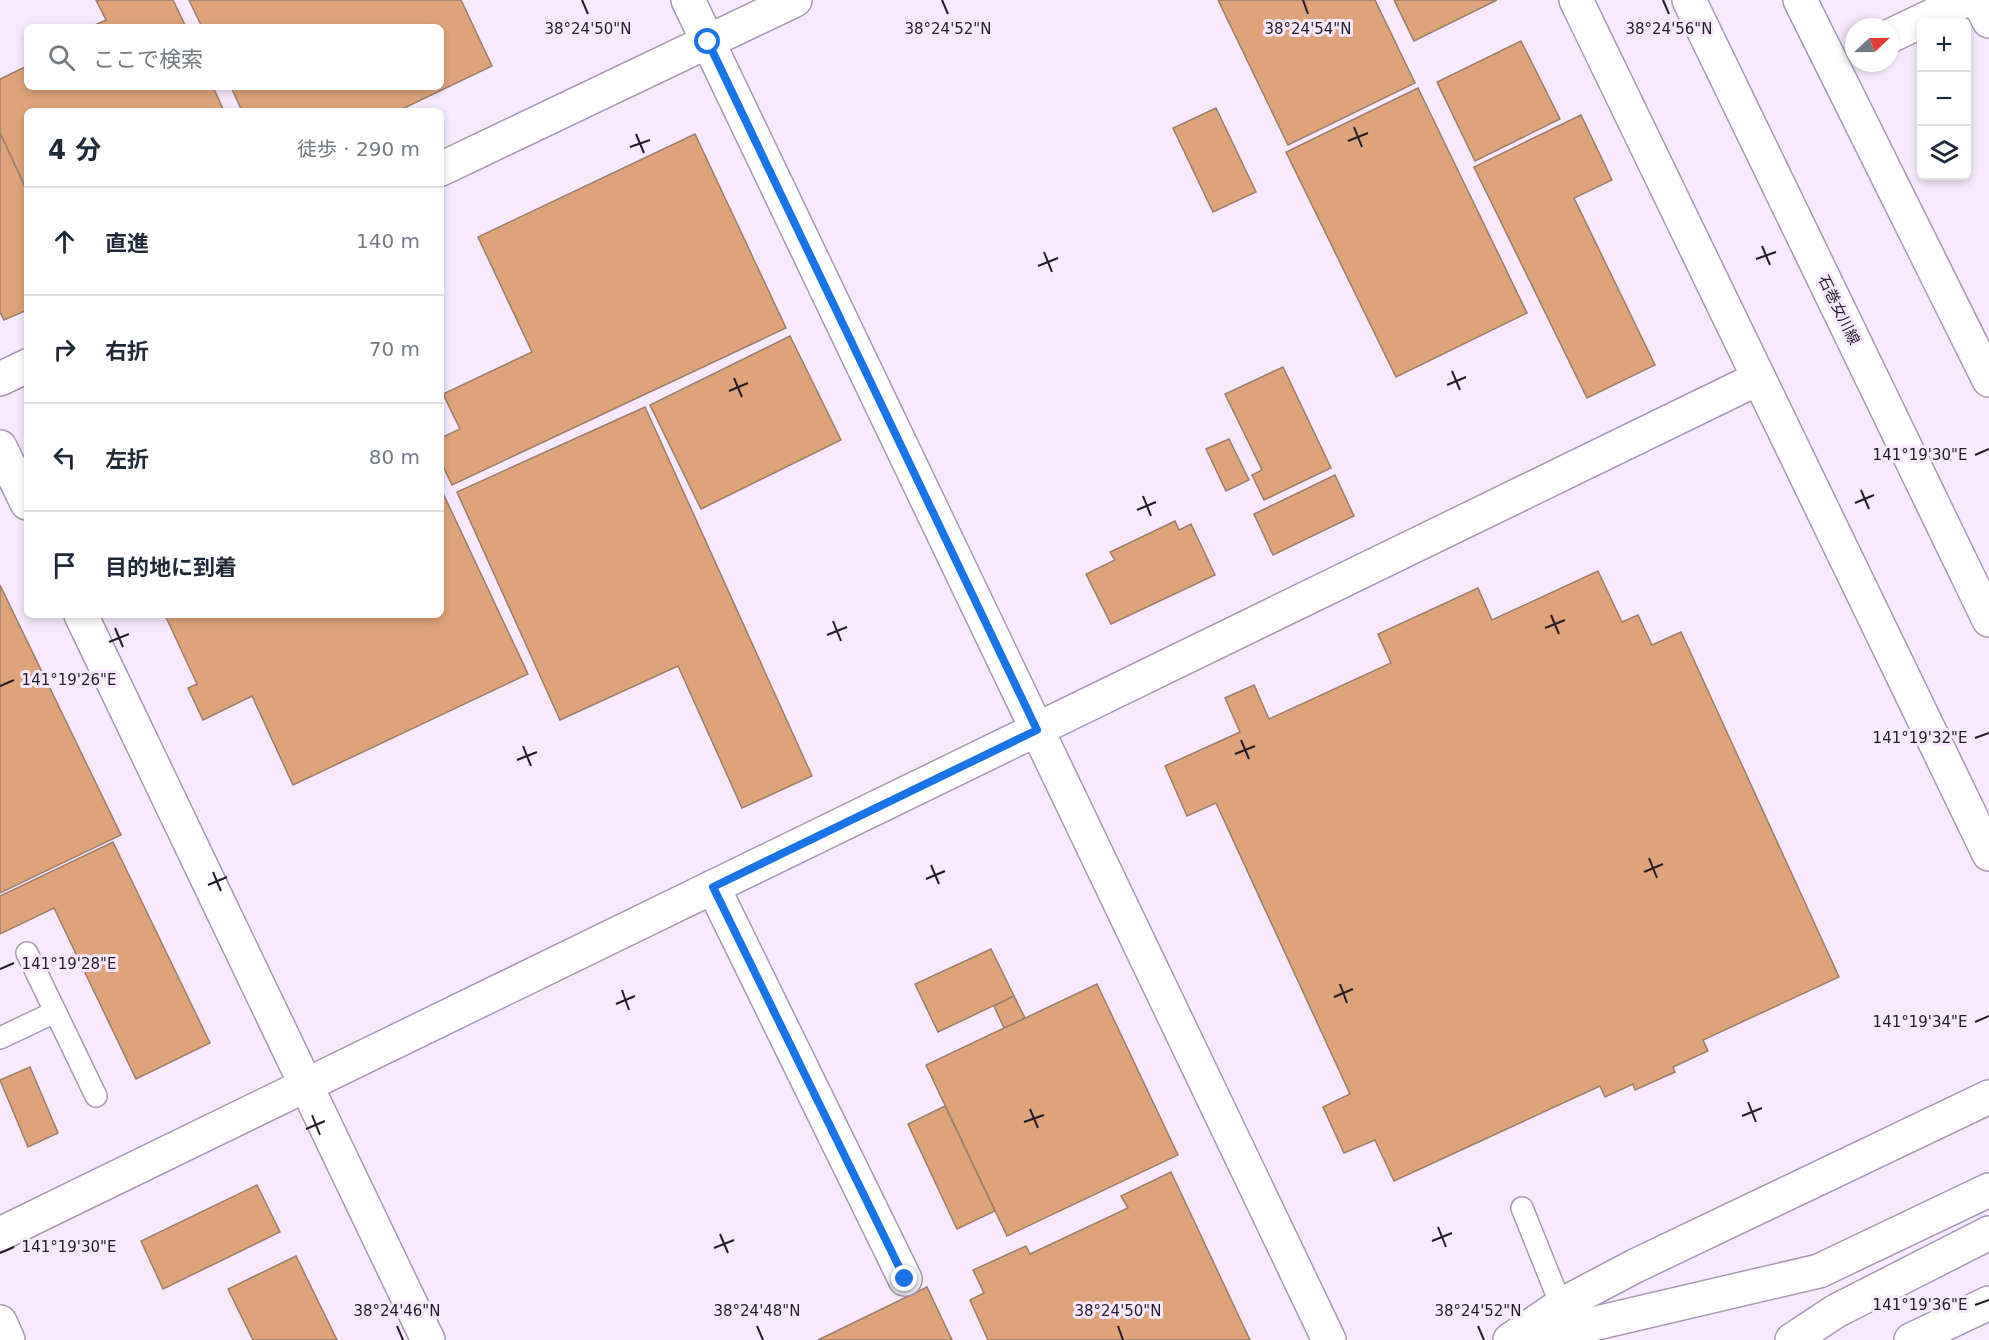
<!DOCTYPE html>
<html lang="ja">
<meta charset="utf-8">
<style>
:root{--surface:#fff;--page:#f6f6f7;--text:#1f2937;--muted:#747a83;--line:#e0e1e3}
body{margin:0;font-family:"DejaVu Sans","Noto Sans JP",sans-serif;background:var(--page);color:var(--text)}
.controls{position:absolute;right:18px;top:18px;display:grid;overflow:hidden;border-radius:9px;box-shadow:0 3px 9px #0003}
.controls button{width:54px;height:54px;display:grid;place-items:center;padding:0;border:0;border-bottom:2px solid var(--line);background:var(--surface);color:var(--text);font:30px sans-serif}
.compass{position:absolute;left:1845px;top:18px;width:54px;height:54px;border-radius:50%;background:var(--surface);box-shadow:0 3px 9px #0003;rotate:68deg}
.stop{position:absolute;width:18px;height:18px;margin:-14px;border:4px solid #1a73e8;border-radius:50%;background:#fff}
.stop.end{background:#1a73e8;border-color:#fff;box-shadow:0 2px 6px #0008}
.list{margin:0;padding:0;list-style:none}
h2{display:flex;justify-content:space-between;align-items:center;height:78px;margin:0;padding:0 24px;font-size:26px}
h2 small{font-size:20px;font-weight:400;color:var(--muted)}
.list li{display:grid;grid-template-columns:39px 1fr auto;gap:18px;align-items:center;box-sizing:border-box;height:108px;padding:0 24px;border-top:2px solid var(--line)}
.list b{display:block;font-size:22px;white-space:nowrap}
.list em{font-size:20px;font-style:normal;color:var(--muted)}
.icon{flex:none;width:33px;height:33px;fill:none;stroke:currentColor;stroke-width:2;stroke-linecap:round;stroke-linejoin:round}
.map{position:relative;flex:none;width:1989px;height:1340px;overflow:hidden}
.search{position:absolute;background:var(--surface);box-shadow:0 3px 9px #0003;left:24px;top:24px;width:420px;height:66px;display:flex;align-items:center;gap:15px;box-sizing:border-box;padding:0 21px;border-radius:9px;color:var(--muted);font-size:22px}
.panel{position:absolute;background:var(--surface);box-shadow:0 3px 9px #0003;left:24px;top:108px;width:420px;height:510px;border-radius:9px}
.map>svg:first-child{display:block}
.building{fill:#dea37a;stroke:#9a7e6b;stroke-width:1.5}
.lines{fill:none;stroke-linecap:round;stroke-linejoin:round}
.service-casing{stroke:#aa98b3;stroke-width:24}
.minor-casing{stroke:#aa98b3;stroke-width:36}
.tertiary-casing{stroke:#aa98b3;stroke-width:36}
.secondary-casing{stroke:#aa98b3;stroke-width:36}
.service{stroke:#fff;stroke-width:21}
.minor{stroke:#fff;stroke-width:33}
.tertiary{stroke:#fff;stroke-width:33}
.secondary{stroke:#fff;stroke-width:33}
.route{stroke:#1a73e8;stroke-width:8}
.ticks{fill:none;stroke:#231c26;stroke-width:2}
.labels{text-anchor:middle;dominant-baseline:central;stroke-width:6;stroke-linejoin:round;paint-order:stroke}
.street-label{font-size:15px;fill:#231c26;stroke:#f6eafc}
.ticks-label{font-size:15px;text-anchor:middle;fill:#231c26;stroke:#f6eafc;stroke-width:6;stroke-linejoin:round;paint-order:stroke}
</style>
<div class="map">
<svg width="1989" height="1340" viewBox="0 0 1989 1340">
<rect width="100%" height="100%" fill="#f6eafc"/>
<!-- building -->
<g class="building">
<path d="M96,0H173L186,27H91L106,20Z"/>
<path d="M189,0H461L492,66L398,111H242L231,87H441V27H202Z"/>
<path d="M1218,0H1375L1415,83L1288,145Z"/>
<path d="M1394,0H1497L1414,41Z"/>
<path d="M1521,41L1560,119L1475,161L1437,82Z"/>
<path d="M27,66V87H213L224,111H27V191L0,133V79Z"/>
<path d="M1418,88L1527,313L1396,377L1286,152Z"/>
<path d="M1216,108L1256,192L1213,212L1173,128Z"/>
<path d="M1581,115L1612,180L1574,198L1655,365L1587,398L1474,167Z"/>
<path d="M0,133L27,191V310L4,320L0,312Z"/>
<path d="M695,134L786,328L452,485L441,462V438L460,429L443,394L532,352L478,237Z"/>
<path d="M790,336L841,440L701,509L650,405Z"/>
<path d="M1283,367L1331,468L1264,500L1252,475L1262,470L1225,394Z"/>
<path d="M645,407L812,776L742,808L678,666L560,720L457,492Z"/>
<path d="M1229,439L1249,480L1226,491L1206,449Z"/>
<path d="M1335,475L1354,516L1273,555L1254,514Z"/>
<path d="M441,489L528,674L293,785L252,696L203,720L188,688L197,684L165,615H441Z"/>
<path d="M1175,521L1179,530L1191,524L1215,575L1111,624L1086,574L1115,560L1110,552Z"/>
<path d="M1598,571L1622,622L1638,615L1652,645L1681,632L1839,977L1703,1040L1708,1051L1673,1067L1675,1072L1635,1090L1633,1084L1605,1097L1600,1086L1394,1181L1375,1140L1344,1153L1323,1107L1350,1094L1216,803L1187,816L1165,766L1240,732L1225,698L1254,685L1269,719L1391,663L1378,634L1478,588L1492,620Z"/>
<path d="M0,585L121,835L0,893Z"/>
<path d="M113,842L210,1043L136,1079L54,908L0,934V896Z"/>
<path d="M991,949L1014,996L938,1032L915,984Z"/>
<path d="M1097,984L1178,1155L1007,1236L926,1065Z"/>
<path d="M1014,996L1025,1018L1004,1028L994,1006Z"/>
<path d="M30,1067L58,1133L28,1147L0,1080Z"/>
<path d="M945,1106L995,1211L957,1229L908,1124Z"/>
<path d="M1171,1172L1250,1340H988L970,1300L984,1293L973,1270L1026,1246L1030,1254L1128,1208L1121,1196Z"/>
<path d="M257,1185L280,1232L163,1289L141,1241Z"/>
<path d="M296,1256L337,1340H253L228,1289Z"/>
<path d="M927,1287L952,1340H818Z"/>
</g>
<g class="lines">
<!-- service casing -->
<g class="service-casing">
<g id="service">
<path d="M27,953L96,1096"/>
<path d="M0,1038L55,1012"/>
<path d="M1522,1208L1561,1305"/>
</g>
</g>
<!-- minor casing -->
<g class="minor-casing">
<g id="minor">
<path d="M1576,0L1989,854"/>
<path d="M1800,0L1989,380"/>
<path d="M1978,0L1989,21"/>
<path d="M1890,36L1965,0"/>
<path d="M713,887L905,1279"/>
<path d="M1510,1340L1561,1305L1635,1266L1989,1097"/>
<path d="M1911,1340L1989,1303"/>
</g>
</g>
<!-- tertiary casing -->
<g class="tertiary-casing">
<g id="tertiary">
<path d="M688,0L1329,1340"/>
<path d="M441,169L795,0"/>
<path d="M0,379L27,366"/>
<path d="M0,447L27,503"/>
<path d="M81,615L428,1340"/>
<path d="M0,1234L1759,378"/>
<path d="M0,1322L8,1340"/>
<path d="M1524,1340L1819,1271L1989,1190"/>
<path d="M1792,1340L1836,1311L1989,1233"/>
</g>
</g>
<!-- secondary casing -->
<g class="secondary-casing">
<path id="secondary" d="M1689,0L1989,620"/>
</g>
<!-- service -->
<use href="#service" class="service"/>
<!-- minor -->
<use href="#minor" class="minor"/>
<!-- tertiary -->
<use href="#tertiary" class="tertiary"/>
<!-- secondary -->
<use href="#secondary" class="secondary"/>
</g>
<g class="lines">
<!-- route -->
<path class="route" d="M708,42L1037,730L713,887L905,1279"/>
</g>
<!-- ticks -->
<path class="ticks" d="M582,0L588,14M942,0L948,14M1303,0L1308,14M1663,0L1669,14M1354,127L1362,147M636,134L644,153M1348,141L1368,133M630,147L650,140M1762,246L1770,265M1044,252L1052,272M1756,259L1776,252M1038,266L1058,258M1452,371L1460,390M734,378L742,397M1447,385L1466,377M729,391L748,383M1975,455L1989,449M1861,490L1869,509M1143,496L1151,516M1855,503L1874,495M1137,510L1156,502M1551,615L1559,634M833,621L841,641M115,628L123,647M1545,628L1565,620M827,635L847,627M109,642L129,634M0,686L14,680M1975,738L1989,733M1241,740L1249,759M523,746L531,766M1235,754L1255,746M517,760L537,752M1649,858L1657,878M931,865L939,884M213,872L221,891M1644,872L1663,864M926,879L945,871M208,885L227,877M0,969L14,963M1340,984L1347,1003M622,990L629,1010M1334,997L1353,989M616,1004L635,996M1975,1022L1989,1016M1748,1102L1756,1122M1030,1109L1038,1128M312,1115L320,1135M1742,1116L1762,1108M1024,1122L1044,1115M306,1129L325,1121M1438,1227L1446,1247M720,1234L728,1253M1432,1241L1452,1233M714,1248L734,1240M0,1253L14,1247M1975,1305L1989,1300M397,1326L403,1340M757,1326L763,1340M1118,1326L1123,1340M1478,1326L1484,1340"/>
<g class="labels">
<!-- street labels -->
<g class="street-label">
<text transform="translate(1839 310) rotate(64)">石巻女川線</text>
</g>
</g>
<g class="ticks-label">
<text x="588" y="34">38°24'50"N</text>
<text x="948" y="34">38°24'52"N</text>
<text x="1308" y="34">38°24'54"N</text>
<text x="1669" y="34">38°24'56"N</text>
<text x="1920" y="460">141°19'30"E</text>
<text x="69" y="685">141°19'26"E</text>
<text x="1920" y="743">141°19'32"E</text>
<text x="69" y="969">141°19'28"E</text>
<text x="1920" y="1027">141°19'34"E</text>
<text x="69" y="1252">141°19'30"E</text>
<text x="1920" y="1310">141°19'36"E</text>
<text x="397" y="1316">38°24'46"N</text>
<text x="757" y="1316">38°24'48"N</text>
<text x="1118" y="1316">38°24'50"N</text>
<text x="1478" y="1316">38°24'52"N</text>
</g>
</svg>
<div class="controls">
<button>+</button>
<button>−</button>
<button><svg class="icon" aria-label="layers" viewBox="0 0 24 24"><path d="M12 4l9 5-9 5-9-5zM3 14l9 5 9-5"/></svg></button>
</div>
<svg class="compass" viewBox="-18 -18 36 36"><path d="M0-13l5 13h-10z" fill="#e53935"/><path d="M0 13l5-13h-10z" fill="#747a83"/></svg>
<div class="stop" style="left:708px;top:42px"></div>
<div class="stop end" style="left:905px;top:1279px"></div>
<div class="search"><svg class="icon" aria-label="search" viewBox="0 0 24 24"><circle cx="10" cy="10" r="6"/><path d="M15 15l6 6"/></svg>ここで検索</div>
<section class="panel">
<h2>4 分<small>徒歩 · 290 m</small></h2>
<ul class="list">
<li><svg class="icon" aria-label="ahead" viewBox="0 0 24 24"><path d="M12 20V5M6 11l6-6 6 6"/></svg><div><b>直進</b></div><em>140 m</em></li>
<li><svg class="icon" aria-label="right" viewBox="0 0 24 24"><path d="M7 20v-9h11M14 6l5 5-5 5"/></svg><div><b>右折</b></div><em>70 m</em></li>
<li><svg class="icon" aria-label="left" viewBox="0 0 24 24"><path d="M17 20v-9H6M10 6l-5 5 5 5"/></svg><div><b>左折</b></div><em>80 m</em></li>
<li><svg class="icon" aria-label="arrive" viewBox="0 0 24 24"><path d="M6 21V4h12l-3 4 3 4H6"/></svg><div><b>目的地に到着</b></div></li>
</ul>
</section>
</div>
